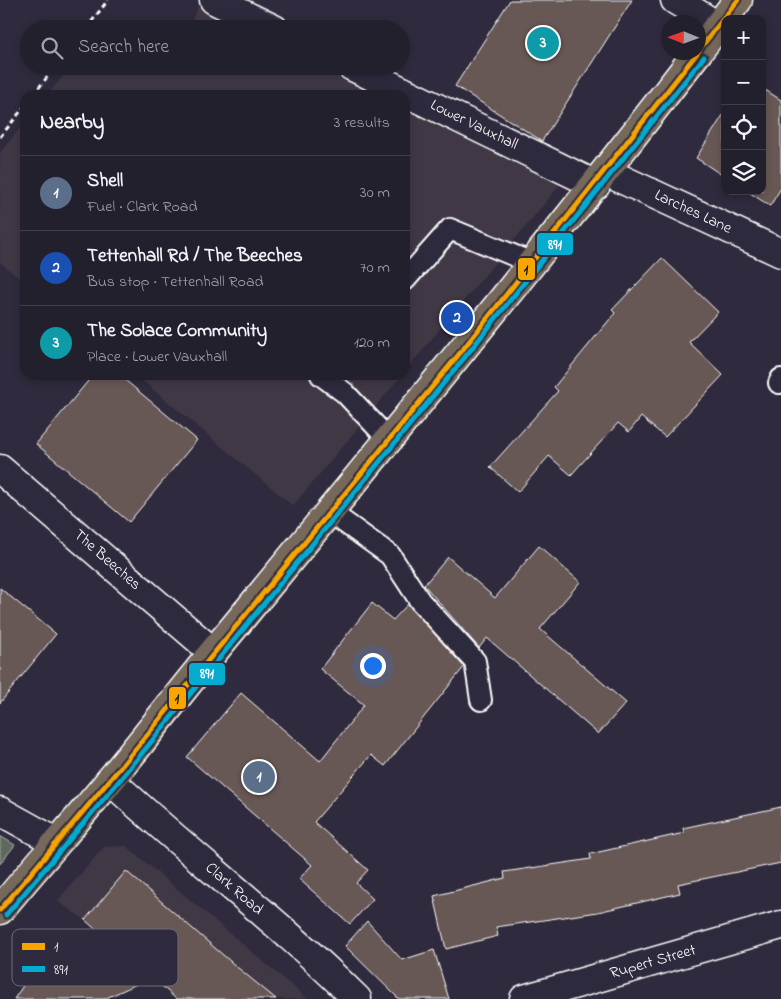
<!DOCTYPE html>
<meta charset="utf-8">
<style>
:root{--surface:#23202e;--page:#2f2d3a;--text:#f1f3f6;--muted:#a3a3aa;--line:#403e4a;--accent:#ffd166}
body{margin:0;font-family:"Indie Flower",sans-serif;background:var(--page);color:var(--text)}
.controls{position:absolute;right:15px;top:15px;display:grid;overflow:hidden;border-radius:10px;box-shadow:0 2px 8px #0003}
.controls button{width:45px;height:45px;display:grid;place-items:center;padding:0;border:0;border-bottom:1px solid var(--line);background:var(--surface);color:var(--text);font:25px sans-serif}
.compass{position:absolute;left:661px;top:15px;width:45px;height:45px;border-radius:50%;background:var(--surface);box-shadow:0 2px 8px #0003;rotate:271deg}
.you{position:absolute;left:372px;top:665px;width:18px;height:18px;margin:-12px;border:4px solid #fff;border-radius:50%;background:#1a73e8;box-shadow:0 0 0 8px #1a73e833}
.badge{display:grid;place-items:center;width:32px;height:32px;border-radius:50%;background:var(--accent);color:#fff;font-size:16px;font-weight:700}
.pin{position:absolute;translate:-50% -50%;border:2px solid #fff;box-shadow:0 1px 5px #0006}
.list{margin:0;padding:0;list-style:none}
h2{display:flex;justify-content:space-between;align-items:center;height:65px;margin:0;padding:0 20px;font-size:21px}
h2 small{font-size:16px;font-weight:400;color:var(--muted)}
.list li{display:grid;grid-template-columns:32px 1fr auto;gap:15px;align-items:center;box-sizing:border-box;height:75px;padding:0 20px;border-top:1px solid var(--line)}
.list b{display:block;font-size:19px;white-space:nowrap}
.list p{margin:0;font-size:16px;white-space:nowrap;color:var(--muted)}
.list em{font-size:16px;font-style:normal;color:var(--muted)}
.icon{flex:none;width:28px;height:28px;fill:none;stroke:currentColor;stroke-width:2;stroke-linecap:round;stroke-linejoin:round}
.map{position:relative;flex:none;width:781px;height:999px;overflow:hidden}
.search{position:absolute;background:var(--surface);box-shadow:0 2px 8px #0003;left:20px;top:20px;width:390px;height:55px;display:flex;align-items:center;gap:12px;box-sizing:border-box;padding:0 18px;border-radius:28px;color:var(--muted);font-size:19px}
.panel{position:absolute;background:var(--surface);box-shadow:0 2px 8px #0003;left:20px;top:90px;width:390px;height:290px;border-radius:15px}
.map>svg:first-child{display:block}
.built{fill:#403844}
.green{fill:#5f675b;stroke:#afb3ad}
.building{fill:#675955;stroke:#fff}
.lines{fill:none;stroke-linecap:round;stroke-linejoin:round}
.service-casing{stroke:#fff;stroke-width:24}
.minor-casing{stroke:#fff;stroke-width:31}
.trunk-casing{stroke:#fff;stroke-width:31}
.path{stroke:#fff;stroke-width:3;stroke-dasharray:5 4;stroke-linecap:butt}
.service{stroke:#2f2a3d;stroke-width:20}
.minor{stroke:#2f2a3d;stroke-width:28}
.trunk{stroke:#76695c;stroke-width:28}
.bus-1-casing{stroke:#2f2a3d;stroke-width:9}
.bus-2-casing{stroke:#2f2a3d;stroke-width:9}
.bus-1{stroke:#f7a600;stroke-width:5}
.bus-2{stroke:#06acd0;stroke-width:5}
.labels{text-anchor:middle;dominant-baseline:central;stroke-width:4;stroke-linejoin:round;paint-order:stroke}
.street-label{font-size:16px;fill:#fff;stroke:#2f2a3d}
.key{fill:#2f2a3d;stroke:#6d6a77;stroke-width:1}
.key-label{font-size:14px;fill:#fff}
.line-badge{stroke:#2f2a3d;stroke-width:2}
.badge-label{font-size:14px;text-anchor:middle;font-weight:bold;fill:#fff}
.pale-badge-label{font-size:14px;text-anchor:middle;font-weight:bold;fill:#111}
</style>
<div class="map">
<svg width="781" height="999" viewBox="0 0 781 999">
<rect width="100%" height="100%" fill="#2f2a3d"/>
<filter id="ink" filterUnits="userSpaceOnUse"><feTurbulence type="fractalNoise" baseFrequency=".02" numOctaves="2"/><feDisplacementMap in="SourceGraphic" scale="10" xChannelSelector="R" yChannelSelector="G"/><feConvolveMatrix kernelMatrix="1 2 1 2 8 2 1 2 1" color-interpolation-filters="sRGB"/></filter>
<g filter="url(#ink)">
<!-- built -->
<g class="built">
<path d="M199,4L251,29H188Z"/>
<path d="M71,66H330L390,95H47Z"/>
<path d="M405,102L565,179L405,371Z"/>
<path d="M25,122V283L0,262V153Z"/>
<path d="M136,375H402L293,506Z"/>
<path d="M126,846L308,999H177L85,920L57,901L104,847Z"/>
</g>
<!-- green -->
<path class="green" d="M0,836L15,845L0,864Z"/>
<!-- building -->
<g class="building">
<path d="M510,0H632L542,141L455,86Z"/>
<path d="M762,88L781,100V188L770,206L747,191H762Z"/>
<path d="M725,112V177L696,158Z"/>
<path d="M662,258L718,312L689,342L723,375L665,437L641,417L629,432L618,423L571,475L549,456L518,492L490,467L558,391L554,387L615,313L612,310Z"/>
<path d="M93,375H119L197,440L129,522L36,444Z"/>
<path d="M539,546L580,582L540,629L626,703L598,734L487,638L479,648L424,585L448,557L495,598Z"/>
<path d="M0,588L56,634L0,703Z"/>
<path d="M372,603L393,620L408,604L464,667L385,766L371,755L314,822L368,870L356,883L373,899L350,924L299,879L312,865L187,757L241,693L320,761L364,705L320,669Z"/>
<path d="M781,807V863L678,884L680,893L598,912L496,927L498,936L446,949L434,896L505,878L504,872L591,859L590,854L684,833L683,828Z"/>
<path d="M126,871L238,968L276,999H176L152,977L104,999H14L40,961L100,933L85,920Z"/>
<path d="M367,921L402,960L434,950L449,999H399L345,946Z"/>
</g>
<g class="lines">
<!-- service casing -->
<g class="service-casing">
<g id="service">
<path d="M405,280L450,229L532,263"/>
<path d="M321,375L345,393L389,440"/>
<path d="M779,383L781,379"/>
<path d="M330,512L390,555L420,601L475,661L481,700"/>
</g>
</g>
<!-- minor casing -->
<g class="minor-casing">
<g id="minor">
<path d="M214,0L274,29"/>
<path d="M675,0L718,26"/>
<path d="M351,66L596,185"/>
<path d="M606,172L781,253"/>
<path d="M0,469L213,652"/>
<path d="M110,780C190,855 279,921 357,999"/>
<path d="M0,811L56,842"/>
<path d="M524,999L781,925"/>
</g>
</g>
<!-- trunk casing -->
<g class="trunk-casing">
<g id="trunk">
<path d="M698,52L738,0"/>
<path d="M0,910C36,866 75,823 111,779C147,736 180,692 216,649C379,452 542,255 698,52"/>
</g>
</g>
<!-- path -->
<g class="path">
<path d="M86,29L108,0"/>
<path d="M33,95L56,66"/>
<path d="M0,137L25,106"/>
</g>
<!-- service -->
<use href="#service" class="service"/>
<!-- minor -->
<use href="#minor" class="minor"/>
<!-- trunk -->
<use href="#trunk" class="trunk"/>
<!-- bus-1 casing -->
<g class="bus-1-casing">
<g id="bus-1">
<path d="M698,51L738,0"/>
<path d="M0,910L124,763L460,353L698,52"/>
</g>
</g>
<!-- bus-2 casing -->
<g class="bus-2-casing">
<path id="bus-2" d="M6,915L130,768L465,357L704,57"/>
</g>
<!-- bus-1 -->
<use href="#bus-1" class="bus-1"/>
<!-- bus-2 -->
<use href="#bus-2" class="bus-2"/>
</g>
</g>
<g class="labels">
<!-- street labels -->
<g class="street-label">
<text transform="translate(474 125) rotate(26)">Lower Vauxhall</text>
<text transform="translate(693 212) rotate(25)">Larches Lane</text>
<text transform="translate(107 560) rotate(41)">The Beeches</text>
<text transform="translate(234 889) rotate(41)">Clark Road</text>
<text transform="translate(653 962) rotate(-16)">Rupert Street</text>
</g>
</g>
<!-- legend -->
<rect x="12" y="929" width="166" height="57" rx="8" class="key"/>
<rect x="22" y="943" width="23" height="7" fill="#f7a600"/>
<rect x="22" y="966" width="23" height="6" fill="#06acd0"/>
<g class="key-label">
<text x="54" y="951">1</text>
<text x="54" y="974">891</text>
</g>
<g class="line-badge">
<rect x="536" y="232" width="38" height="24" rx="5" fill="#06acd0"/>
<rect x="517" y="257" width="19" height="24" rx="5" fill="#f7a600"/>
<rect x="188" y="662" width="38" height="24" rx="5" fill="#06acd0"/>
<rect x="168" y="686" width="19" height="24" rx="5" fill="#f7a600"/>
</g>
<g class="badge-label">
<text x="555" y="249">891</text>
<text x="207" y="678">891</text>
</g>
<g class="pale-badge-label">
<text x="526" y="274">1</text>
<text x="177" y="703">1</text>
</g>
</svg>
<div class="controls">
<button>+</button>
<button>−</button>
<button><svg class="icon" aria-label="locate" viewBox="0 0 24 24"><circle cx="12" cy="12" r="6"/><path d="M12 2v4M12 18v4M2 12h4M18 12h4"/></svg></button>
<button><svg class="icon" aria-label="layers" viewBox="0 0 24 24"><path d="M12 4l9 5-9 5-9-5zM3 14l9 5 9-5"/></svg></button>
</div>
<svg class="compass" viewBox="-18 -18 36 36"><path d="M0-13l5 13h-10z" fill="#e53935"/><path d="M0 13l5-13h-10z" fill="#a3a3aa"/></svg>
<div class="you"></div>
<div class="pin badge" style="left:259px;top:777px;background:#5c6f8a">1</div>
<div class="pin badge" style="left:457px;top:318px;background:#1a4fb4">2</div>
<div class="pin badge" style="left:543px;top:43px;background:#0f9aa8">3</div>
<div class="search"><svg class="icon" aria-label="search" viewBox="0 0 24 24"><circle cx="10" cy="10" r="6"/><path d="M15 15l6 6"/></svg>Search here</div>
<section class="panel">
<h2>Nearby<small>3 results</small></h2>
<ul class="list">
<li><span class="badge" style="background:#5c6f8a">1</span><div><b>Shell</b><p>Fuel · Clark Road</p></div><em>30 m</em></li>
<li><span class="badge" style="background:#1a4fb4">2</span><div><b>Tettenhall Rd / The Beeches</b><p>Bus stop · Tettenhall Road</p></div><em>70 m</em></li>
<li><span class="badge" style="background:#0f9aa8">3</span><div><b>The Solace Community</b><p>Place · Lower Vauxhall</p></div><em>120 m</em></li>
</ul>
</section>
</div>
